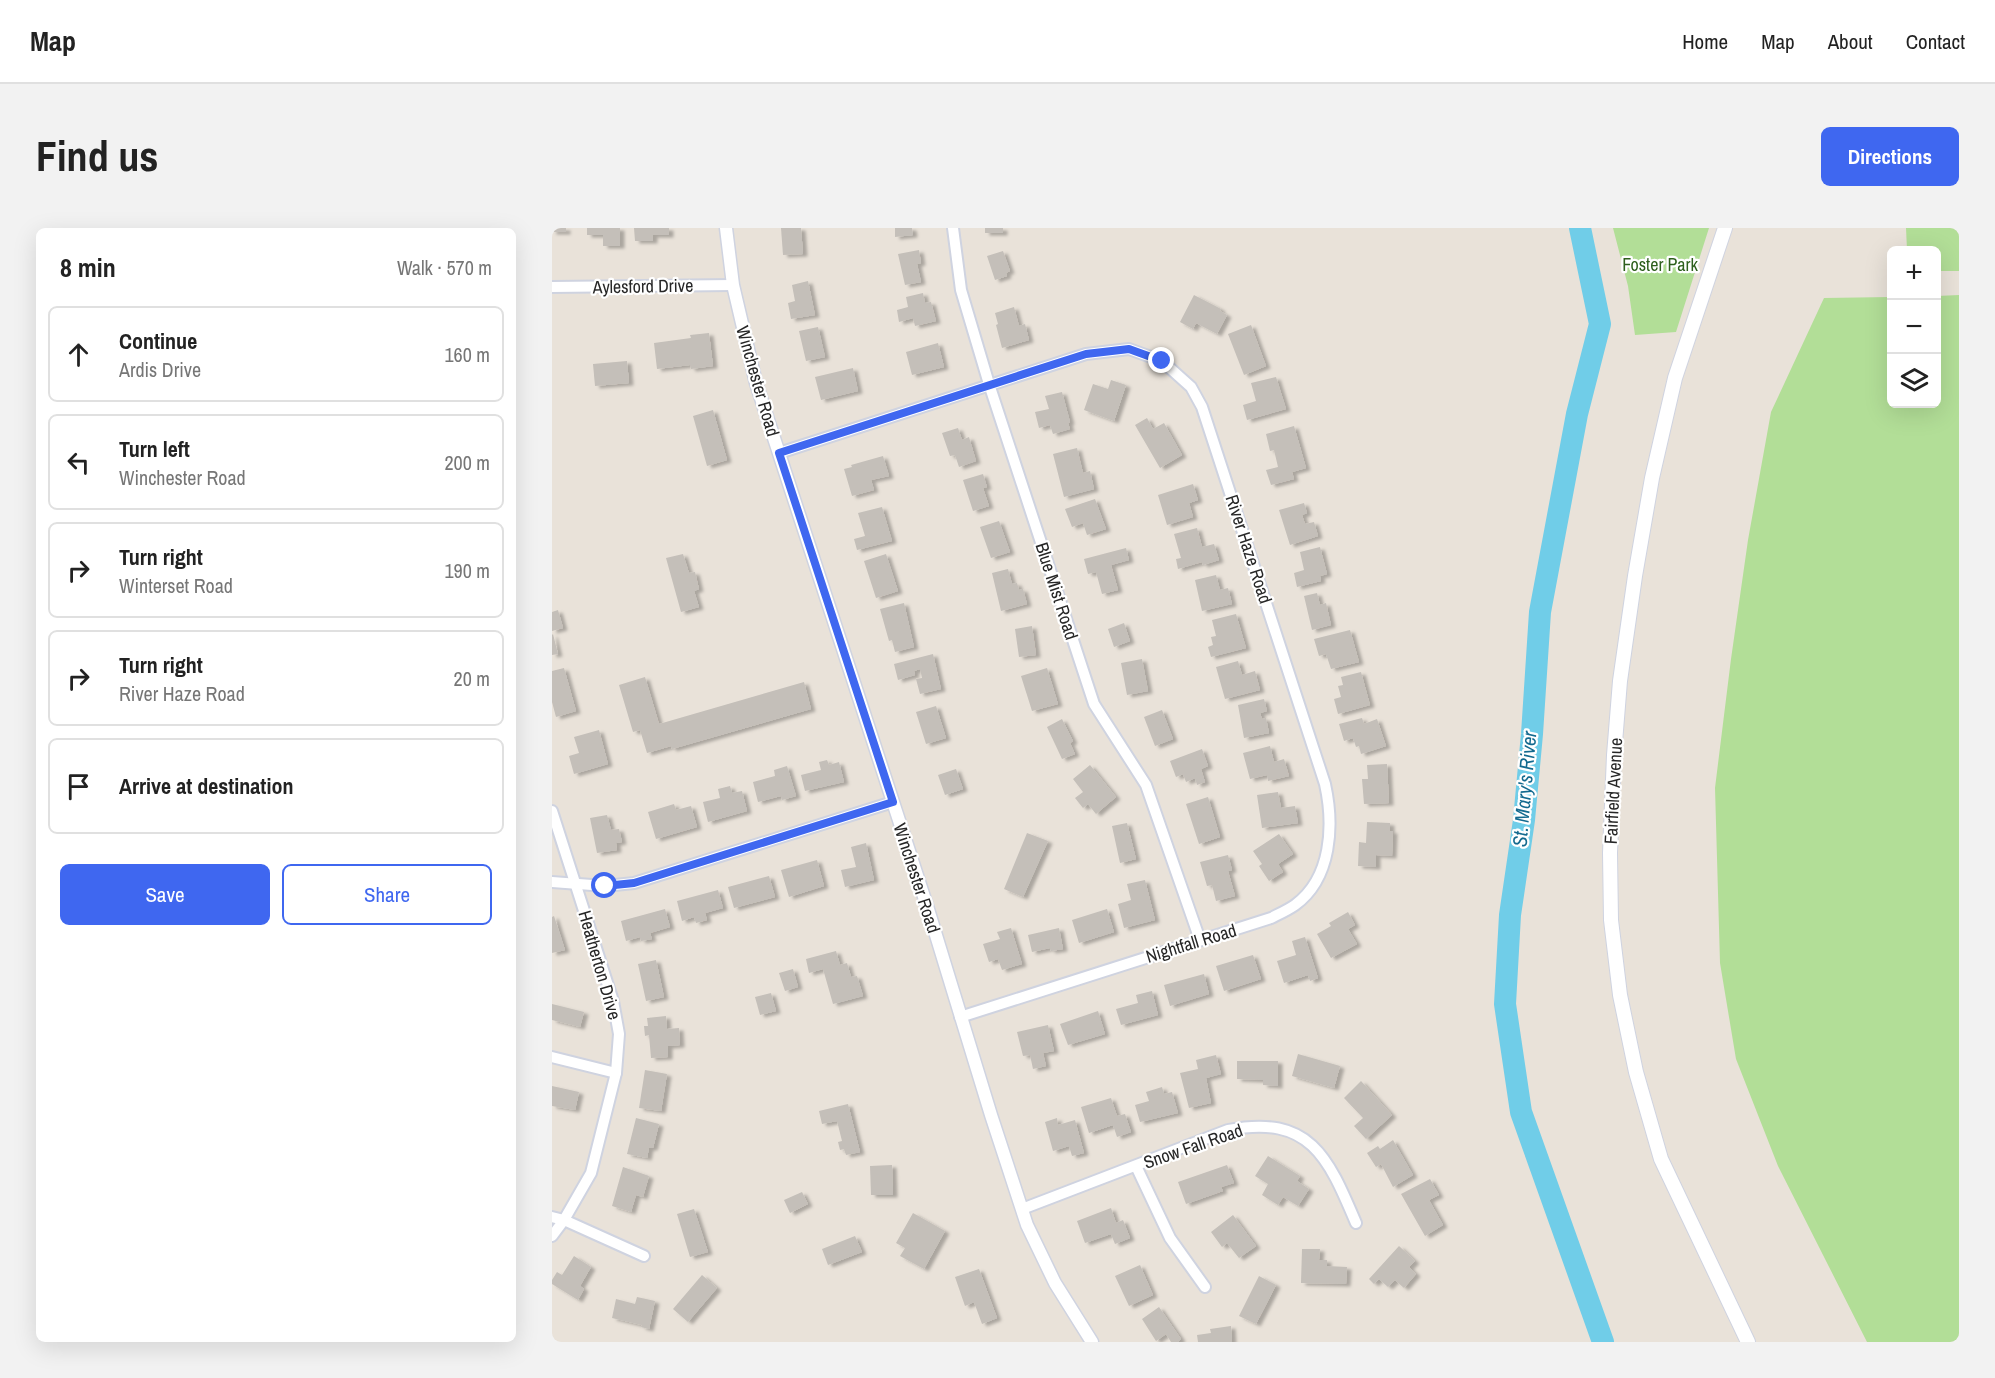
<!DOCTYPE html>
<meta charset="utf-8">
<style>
:root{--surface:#fff;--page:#f2f2f2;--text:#222;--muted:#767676;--line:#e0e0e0;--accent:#3f67f0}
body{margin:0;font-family:"Archivo Narrow",sans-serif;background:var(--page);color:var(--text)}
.controls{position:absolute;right:18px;top:18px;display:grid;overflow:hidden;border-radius:9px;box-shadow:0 6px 24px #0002}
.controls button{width:54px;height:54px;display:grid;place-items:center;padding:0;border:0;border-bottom:2px solid var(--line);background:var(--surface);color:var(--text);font:30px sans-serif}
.stop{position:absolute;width:18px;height:18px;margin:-14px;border:4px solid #3f67f0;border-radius:50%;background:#fff}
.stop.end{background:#3f67f0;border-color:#fff;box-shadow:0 2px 6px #0008}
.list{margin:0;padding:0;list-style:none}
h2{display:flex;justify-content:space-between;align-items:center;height:78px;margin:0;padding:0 24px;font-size:26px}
h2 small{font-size:20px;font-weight:400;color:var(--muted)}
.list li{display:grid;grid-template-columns:39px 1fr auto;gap:18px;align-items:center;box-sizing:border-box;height:96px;margin:0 12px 12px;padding:0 12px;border:2px solid var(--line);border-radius:9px}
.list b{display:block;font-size:22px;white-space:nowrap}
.list p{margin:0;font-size:20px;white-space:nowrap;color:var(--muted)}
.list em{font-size:20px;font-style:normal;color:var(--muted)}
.actions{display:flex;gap:12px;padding:18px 24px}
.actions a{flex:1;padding:14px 0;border:2px solid var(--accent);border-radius:9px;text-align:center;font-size:21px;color:var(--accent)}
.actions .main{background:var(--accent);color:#fff}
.icon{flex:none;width:33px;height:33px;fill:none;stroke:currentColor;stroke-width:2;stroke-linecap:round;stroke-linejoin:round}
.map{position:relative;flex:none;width:1407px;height:1114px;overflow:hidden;border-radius:9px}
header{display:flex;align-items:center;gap:36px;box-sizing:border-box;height:84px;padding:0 30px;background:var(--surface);border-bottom:2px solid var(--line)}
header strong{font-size:28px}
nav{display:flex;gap:33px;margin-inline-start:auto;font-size:21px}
.intro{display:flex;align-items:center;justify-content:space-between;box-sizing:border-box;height:144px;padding:0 36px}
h1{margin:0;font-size:42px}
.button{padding:15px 27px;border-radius:9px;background:var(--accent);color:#fff;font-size:21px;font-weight:700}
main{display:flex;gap:36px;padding:0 36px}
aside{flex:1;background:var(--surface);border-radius:9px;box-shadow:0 6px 24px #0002}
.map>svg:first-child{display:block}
.green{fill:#b2de97}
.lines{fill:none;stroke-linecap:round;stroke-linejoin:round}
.river{stroke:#70cde8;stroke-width:22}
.building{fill:#c4bfb9;filter:url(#shadow)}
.minor-casing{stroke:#cfd3e0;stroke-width:14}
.tertiary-casing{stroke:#cfd3e0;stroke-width:15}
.secondary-casing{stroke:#cfd3e0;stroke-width:16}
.minor{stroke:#fff;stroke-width:10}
.tertiary{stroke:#fff;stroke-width:12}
.secondary{stroke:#fff;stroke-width:14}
.route{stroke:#3f67f0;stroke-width:8}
.labels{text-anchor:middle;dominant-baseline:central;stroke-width:4.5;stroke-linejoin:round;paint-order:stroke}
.park-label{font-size:18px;fill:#2d5f1c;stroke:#fff}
.street-label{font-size:18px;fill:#272727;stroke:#fff}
.water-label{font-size:20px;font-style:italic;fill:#136a8f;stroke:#fff}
</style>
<header>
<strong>Map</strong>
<nav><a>Home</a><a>Map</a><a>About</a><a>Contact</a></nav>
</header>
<div class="intro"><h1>Find us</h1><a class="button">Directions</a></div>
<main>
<aside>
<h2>8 min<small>Walk · 570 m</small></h2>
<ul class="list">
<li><svg class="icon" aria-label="ahead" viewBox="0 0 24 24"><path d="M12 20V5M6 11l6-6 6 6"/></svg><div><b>Continue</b><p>Ardis Drive</p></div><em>160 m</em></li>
<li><svg class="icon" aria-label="left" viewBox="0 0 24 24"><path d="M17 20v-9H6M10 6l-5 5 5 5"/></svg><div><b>Turn left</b><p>Winchester Road</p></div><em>200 m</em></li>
<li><svg class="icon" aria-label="right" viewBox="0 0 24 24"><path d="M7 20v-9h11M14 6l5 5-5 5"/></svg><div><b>Turn right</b><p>Winterset Road</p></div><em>190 m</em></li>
<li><svg class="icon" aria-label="right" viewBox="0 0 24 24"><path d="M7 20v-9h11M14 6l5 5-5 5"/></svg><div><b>Turn right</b><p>River Haze Road</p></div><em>20 m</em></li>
<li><svg class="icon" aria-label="arrive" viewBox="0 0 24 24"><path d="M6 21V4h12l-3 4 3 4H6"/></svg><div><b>Arrive at destination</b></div></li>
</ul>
<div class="actions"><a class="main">Save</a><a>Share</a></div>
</aside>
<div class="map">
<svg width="1407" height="1114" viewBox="0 0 1407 1114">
<defs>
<filter id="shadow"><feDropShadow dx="4.5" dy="2.5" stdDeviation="1.5" flood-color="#0004"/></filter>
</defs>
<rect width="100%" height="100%" fill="#e9e2d9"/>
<!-- green -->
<g class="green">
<path d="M1061,0H1157L1124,104L1083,107L1076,58Z"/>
<path d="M1354,0H1407V43H1385L1384,22H1355Z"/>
<path d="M1407,67V1114H1315L1226,938L1184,831L1168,735L1163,560L1179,431L1196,312L1219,184L1272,70L1339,69L1340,176H1384L1385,68Z"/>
</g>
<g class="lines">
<!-- river -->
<path class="river" d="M1028,0L1048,96L1025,186L988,384L980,506L972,592L958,687L953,776L969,884L1051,1114"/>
</g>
<!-- building -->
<g class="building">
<rect x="0" y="0" width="14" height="4"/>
<path d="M35,0H68V18H51V7H35Z"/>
<path d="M82,0H117V7H101V13H83Z"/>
<path d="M229,0H249L251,26L231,27Z"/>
<path d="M343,0H360L361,7L343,9Z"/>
<rect x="433" y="0" width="18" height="5"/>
<path d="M367,22L369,35L365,36L369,54L353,57L346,26Z"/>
<path d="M451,23L458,43L454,45L455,48L443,52L435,28Z"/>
<path d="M256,53L263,87L239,91L236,75L243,73L240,57Z"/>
<path d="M371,65L373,75L379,74L384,93L363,98L361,90L347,94L345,82L356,79L354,69Z"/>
<path d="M642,67L669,81L668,83L675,87L665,106L644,95L641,101L628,94Z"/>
<path d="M462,79L467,98L473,96L477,112L450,120L444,97L446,96L443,85Z"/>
<path d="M699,97L714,138L692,147L676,106Z"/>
<path d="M266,99L273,129L254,133L247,103Z"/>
<path d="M157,105L161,138L139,141L138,137L105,141L102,115L139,110L138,107Z"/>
<path d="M386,115L392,139L360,147L354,124Z"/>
<path d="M75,133L77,155L43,158L41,136Z"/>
<path d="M301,140L306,163L269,172L263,149Z"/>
<path d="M724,149L734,181L695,192L691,177L704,173L699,155Z"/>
<path d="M559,152L574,157L562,193L532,182L541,156L556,161Z"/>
<path d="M510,164L518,194L516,195L518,201L501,206L498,197L487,200L483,184L497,181L493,168Z"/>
<path d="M161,182L175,232L155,238L141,188Z"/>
<path d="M595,190L601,201L612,195L630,227L608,240L583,197Z"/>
<path d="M742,198L754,240L740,244L742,251L719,257L714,242L726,239L722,222L718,223L714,206Z"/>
<path d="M406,200L410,212L417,209L424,233L407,239L403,227L398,228L390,205Z"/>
<path d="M525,220L531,245L538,243L542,261L512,269L501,226Z"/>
<path d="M331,228L337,248L319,252L322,262L300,268L292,241L300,239L299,237Z"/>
<path d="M431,246L435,259L431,260L437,278L421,283L411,252Z"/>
<path d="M641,256L646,272L637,275L641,289L615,297L606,267Z"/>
<path d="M543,271L554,301L535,307L531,295L520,299L513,281Z"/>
<path d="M752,275L755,285L750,287L753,296L762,294L766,308L738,317L727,282Z"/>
<path d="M330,279L340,313L305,322L302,311L313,308L306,285Z"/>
<path d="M447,293L458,324L439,330L428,299Z"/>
<path d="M645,300L650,319L662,316L667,332L651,337L650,334L626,341L624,331L629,330L622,306Z"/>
<path d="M768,319L775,346L768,348L769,353L745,359L742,345L752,342L748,324Z"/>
<path d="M574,320L577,332L559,337L566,362L550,366L544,344L536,346L532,331Z"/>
<path d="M131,326L137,345L143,344L147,361L142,363L147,379L129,384L114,330Z"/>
<path d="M334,326L346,363L324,370L312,333Z"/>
<path d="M456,341L460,356L465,355L467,362L471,361L475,376L449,383L440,345Z"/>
<path d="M664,347L668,362L676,360L680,376L650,383L643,352Z"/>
<path d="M765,365L768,377L774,375L779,397L760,402L752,368Z"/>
<path d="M352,375L362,419L343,424L340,412L337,413L328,381Z"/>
<path d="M6,382L11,400L0,403V384Z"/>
<path d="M684,386L694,420L659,429L656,419L661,417L659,409L664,408L660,392Z"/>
<path d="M572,395L578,413L562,419L556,401Z"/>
<path d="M480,398L484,427L467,429L463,401Z"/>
<path d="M798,402L807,434L779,441L774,426L767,428L762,411Z"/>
<path d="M1,406L6,426L0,427V407Z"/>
<path d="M381,426L389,461L368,466L364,451L370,450L368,441L362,443L363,447L346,452L342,436Z"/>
<path d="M590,431L596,463L575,467L569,435Z"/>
<path d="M686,433L690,447L703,443L708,462L673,471L664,439Z"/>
<path d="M12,440L24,483L4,489L0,474V443Z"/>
<path d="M495,440L506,476L480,483L469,448Z"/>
<path d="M809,444L818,477L786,486L782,471L789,469L786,458L791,457L789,449Z"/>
<path d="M93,449L107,496L252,454L259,481L120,521L119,518L95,525L88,502L81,504L67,457Z"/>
<path d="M712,471L715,483L708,485L710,491L714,490L717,505L692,510L686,477Z"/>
<path d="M384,478L394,510L374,516L364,484Z"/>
<path d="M610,482L621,511L603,518L592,489Z"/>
<path d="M810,490L812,496L825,491L834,518L809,526L807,518L804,519L801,510L792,513L787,496Z"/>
<path d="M510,491L521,513L518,515L523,526L510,531L495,499Z"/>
<path d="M47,502L56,536L22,546L17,528L27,525L22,509Z"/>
<path d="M718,518L722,534L732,531L737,548L716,553L715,547L698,551L691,525Z"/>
<path d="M650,521L656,538L649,541L653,554L645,557L643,550L634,554L631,546L624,549L618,533Z"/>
<path d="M275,532L277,537L287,534L292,554L253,563L249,547L269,542L267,534Z"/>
<path d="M835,536L837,575L812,576L810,551H816L815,537Z"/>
<path d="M538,537L564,569L544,586L536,576L531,580L523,570L531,564L521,551Z"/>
<path d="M235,538L244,568L230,572L229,568L206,574L201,554L223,548L222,542Z"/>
<path d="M404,541L411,561L393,567L386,547Z"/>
<path d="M178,558L180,565L190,563L195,583L156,594L151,574L168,570L166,561Z"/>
<path d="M726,564L729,580L743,578L746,595L710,600L705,567Z"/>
<path d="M656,569L668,609L647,616L634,576Z"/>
<path d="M122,576L124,582L139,578L145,599L104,611L96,584Z"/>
<path d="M55,587L59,602L67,601L70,614L64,615L65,622L45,625L38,590Z"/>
<path d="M815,594L838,595V603H841L840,628L824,627V639L806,638L807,614L814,615Z"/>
<path d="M575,595L584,631L568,635L560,598Z"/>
<path d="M475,605L496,613L471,669L452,661Z"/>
<path d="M727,606L741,626L726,636L731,644L717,653L707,638L710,636L701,623Z"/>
<path d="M314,615L322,652L293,659L289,642L304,639L299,619Z"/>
<path d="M676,627L680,642L676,643L683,668L664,673L660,657L655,658L648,634Z"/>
<path d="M265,632L272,658L237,669L229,642Z"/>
<path d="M217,648L223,669L182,680L176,659Z"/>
<path d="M593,652L603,692L572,700L566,676L579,672L575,656Z"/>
<path d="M166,662L171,680L153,685L155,692L144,695L142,689L130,693L125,673Z"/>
<path d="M113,681L118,699L98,705L100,711L89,713L88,709L74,713L69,693Z"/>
<path d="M555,681L562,704L527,715L520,692Z"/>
<path d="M796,684L803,697L796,701L805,716L779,730L765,706L779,698L777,695Z"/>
<path d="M2,688L13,722L0,725V689Z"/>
<path d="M459,700L470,736L450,742L446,731L437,734L431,716L448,711L445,704Z"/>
<path d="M507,700L511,721L499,723L498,720L480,724L476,707Z"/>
<path d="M753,709L766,750L758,753L756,747L732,755L725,733L744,727L740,713Z"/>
<path d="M284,723L288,737L295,735L299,749L305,748L311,768L281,776L271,741L257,745L254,731Z"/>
<path d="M701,727L709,751L672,763L664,738Z"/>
<path d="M104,732L112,769L94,773L86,736Z"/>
<path d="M241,741L246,759L233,763L227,745Z"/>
<path d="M652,746L657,766L618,778L612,757Z"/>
<path d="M600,763L606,787L569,797L564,781L586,775L584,767Z"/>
<path d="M219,765L224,783L208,787L203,769Z"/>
<path d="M0,776L32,784L28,799L0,792Z"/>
<path d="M546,783L553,806L516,817L508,796Z"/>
<path d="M114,788L115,801L127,800L128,817L116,818V829L99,830L97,807L93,808L92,798H96L95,790Z"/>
<path d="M496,797L502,823L491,825L494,838L481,841L478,827L471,828L465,804Z"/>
<path d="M746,826L788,838L782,860L740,848Z"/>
<path d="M664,827L669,846L654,850L659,875L637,880L628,845L646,841L644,832Z"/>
<path d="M685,833H726V858L711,857V852L685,851Z"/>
<path d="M93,842L115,846L109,883L87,880Z"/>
<path d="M809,853L840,887L814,911L802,898L811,890L792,870Z"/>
<path d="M0,858L27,864L23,882L0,878Z"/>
<path d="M610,859L612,866L620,864L626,885L588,894L583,877L597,873L594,864Z"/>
<path d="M559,870L565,888L573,886L579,904L565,909L561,897L537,905L529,879Z"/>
<path d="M296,876L308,924L294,927L292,921L288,922L286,914L290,913L285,893L270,896L267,883Z"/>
<path d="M84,890L107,896L101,920H97L95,930L75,926Z"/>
<path d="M505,890L506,897L523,892L532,925L520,928L517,918L501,923L493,894Z"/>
<path d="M841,912L861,947L841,959L829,936L824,939L815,925L826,918L828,921Z"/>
<path d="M716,928L748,948L745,953L757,961L746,978L731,969L726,977L710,967L716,956L703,948Z"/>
<path d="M340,937L341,967H319L318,938Z"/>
<path d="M675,937L682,955L669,959L671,963L634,976L626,954Z"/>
<path d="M71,939L97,948L91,969L84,967L79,984L60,978Z"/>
<path d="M878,951L887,967L877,972L891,997L873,1008L849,966Z"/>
<path d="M250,964L256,976L238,985L232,972Z"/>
<path d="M559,980L564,995L571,992L578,1010L563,1016L559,1006L533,1015L525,993Z"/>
<path d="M142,981L156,1024L138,1029L125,986Z"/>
<path d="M361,985L393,1003L372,1041L348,1028L353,1020L344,1015Z"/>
<path d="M681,987L704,1018L687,1030L675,1015L670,1019L659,1004Z"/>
<path d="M303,1008L310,1024L276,1037L270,1021Z"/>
<path d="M847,1018L863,1033L857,1039L864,1046L852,1060L843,1052L836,1059L827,1051L822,1056L817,1051Z"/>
<path d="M750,1021H768L767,1032H775V1038L795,1039L794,1056L749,1055Z"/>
<path d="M22,1028L39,1039L28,1058L32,1061L26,1072L0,1056V1052L5,1044L10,1047Z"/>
<path d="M588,1037L601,1067L577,1078L563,1048Z"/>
<path d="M427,1041L445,1090L430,1096L422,1074L413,1078L403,1049Z"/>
<path d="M150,1047L165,1060L136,1094L121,1081Z"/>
<path d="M707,1048L724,1057L704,1096L687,1088Z"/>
<path d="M85,1069L103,1073L97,1101L89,1099L90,1097L60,1090L64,1071L83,1076Z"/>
<path d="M607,1079L629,1111L626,1114H619L614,1106L604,1113L590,1091Z"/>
<path d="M679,1098L680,1114H646L645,1107L659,1105L658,1101Z"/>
</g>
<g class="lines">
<!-- minor casing -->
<g class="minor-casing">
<g id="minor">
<path d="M401,0L409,62L437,156L542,476L594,557L648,712"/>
<path d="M0,59L181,57"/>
<path d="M227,225L534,126L577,121L610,133L639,159L650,179L773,556C782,597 780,650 743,677C736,682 727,686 719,690L408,789"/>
<path d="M0,583L61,773L67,806L64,845L39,945L12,992L0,1008"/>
<path d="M0,654L53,658L82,655L341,574"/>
<path d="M0,829L64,845"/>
<path d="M584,938L618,1010L653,1059"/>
<path d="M470,981L676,902C758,886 776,929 804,995"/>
<path d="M0,989L12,992L92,1028"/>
</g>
</g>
<!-- tertiary casing -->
<g class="tertiary-casing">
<path id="tertiary" d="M174,0L181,57L204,155L376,681L439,887L475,997L503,1055L540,1114"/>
</g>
<!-- secondary casing -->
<g class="secondary-casing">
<path id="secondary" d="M1173,0L1123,150L1100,250L1083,348L1068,453L1062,527L1058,625L1059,692L1068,767L1084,844L1109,931L1196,1114"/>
</g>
<!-- minor -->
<use href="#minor" class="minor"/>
<!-- tertiary -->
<use href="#tertiary" class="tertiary"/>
<!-- secondary -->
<use href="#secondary" class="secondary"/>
</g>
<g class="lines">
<!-- route -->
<path class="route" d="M53,658L82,655L341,574L227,225L534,126L577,121L610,133"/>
</g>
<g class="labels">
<!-- park labels -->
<g class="park-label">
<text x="1108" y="36">Foster Park</text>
</g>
<!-- street labels -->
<g class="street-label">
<text transform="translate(91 58) rotate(-1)">Aylesford Drive</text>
<text transform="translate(206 153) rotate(74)">Winchester Road</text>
<text transform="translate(697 321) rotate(72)">River Haze Road</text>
<text transform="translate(505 363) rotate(72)">Blue Mist Road</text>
<text transform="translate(1061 563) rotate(-87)">Fairfield Avenue</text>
<text transform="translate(365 650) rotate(72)">Winchester Road</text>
<text transform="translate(639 715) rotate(-17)">Nightfall Road</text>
<text transform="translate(48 737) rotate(74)">Heatherton Drive</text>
<text transform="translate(641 918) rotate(-19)">Snow Fall Road</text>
</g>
<!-- water labels -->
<g class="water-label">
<text transform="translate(972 561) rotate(-85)">St. Mary's River</text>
</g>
</g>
</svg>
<div class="controls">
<button>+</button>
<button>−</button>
<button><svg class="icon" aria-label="layers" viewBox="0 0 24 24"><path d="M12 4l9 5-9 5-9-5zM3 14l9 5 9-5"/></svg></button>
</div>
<div class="stop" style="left:53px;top:658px"></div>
<div class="stop end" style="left:610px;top:133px"></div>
</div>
</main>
